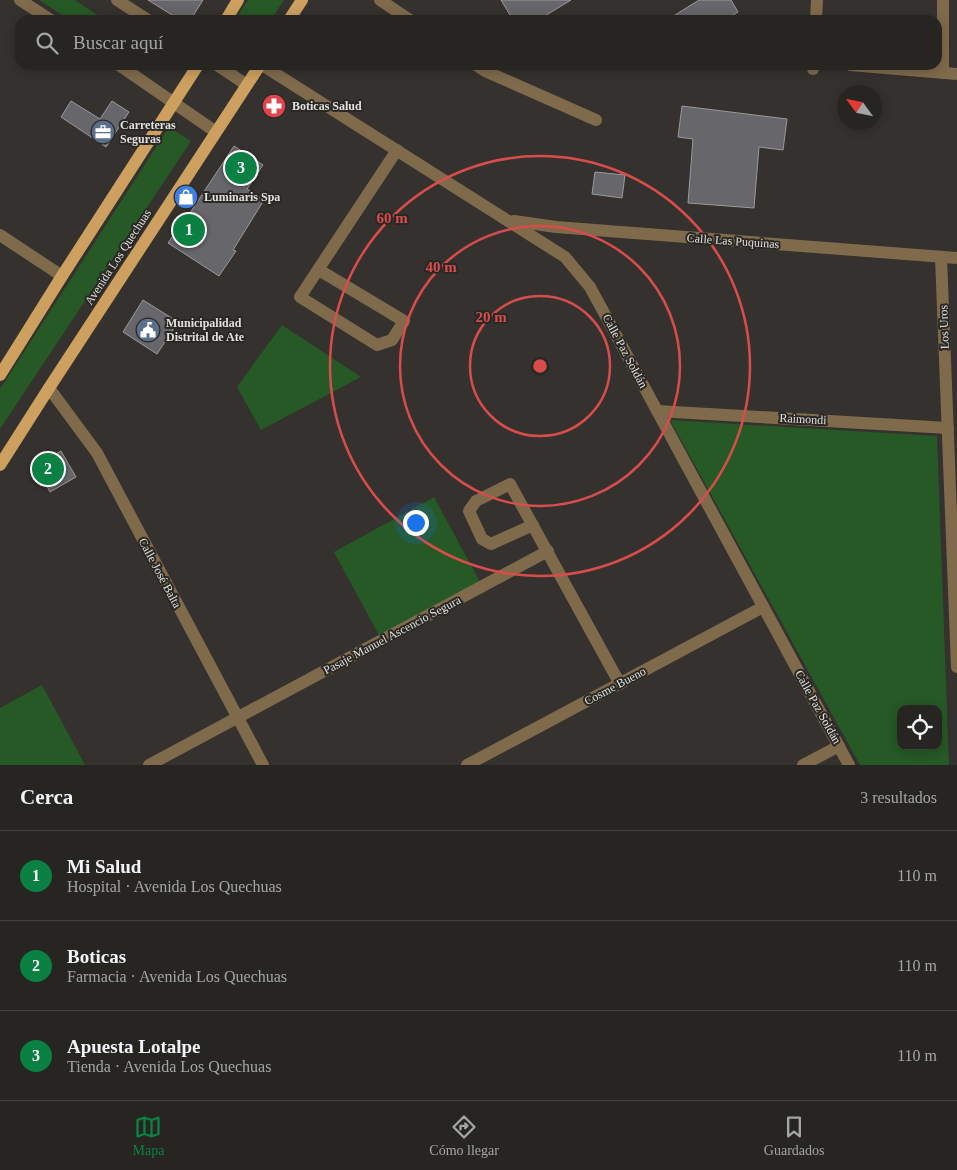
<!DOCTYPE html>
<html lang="es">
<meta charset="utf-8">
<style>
:root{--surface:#272522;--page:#33312f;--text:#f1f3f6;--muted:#a4a5a5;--line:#434240;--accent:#0b8043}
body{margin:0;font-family:Georgia,serif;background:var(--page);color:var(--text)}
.controls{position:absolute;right:15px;bottom:15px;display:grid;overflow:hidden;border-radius:10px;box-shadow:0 2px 12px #0003}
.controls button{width:45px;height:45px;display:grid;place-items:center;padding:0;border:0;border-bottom:1px solid var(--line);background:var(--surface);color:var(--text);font:25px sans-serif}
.compass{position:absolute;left:837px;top:85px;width:45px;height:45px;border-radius:50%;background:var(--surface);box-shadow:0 2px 12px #0003;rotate:303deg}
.you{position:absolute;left:415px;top:522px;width:18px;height:18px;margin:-12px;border:4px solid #fff;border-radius:50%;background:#1a73e8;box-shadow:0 0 0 8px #1a73e833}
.badge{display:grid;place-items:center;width:32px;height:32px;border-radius:50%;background:var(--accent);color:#fff;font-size:16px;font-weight:700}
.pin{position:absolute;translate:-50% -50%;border:2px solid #fff;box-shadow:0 1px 5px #0006}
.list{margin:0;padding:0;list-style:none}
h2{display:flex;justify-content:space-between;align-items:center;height:65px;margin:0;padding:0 20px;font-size:21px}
h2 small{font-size:16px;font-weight:400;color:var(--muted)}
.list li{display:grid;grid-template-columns:32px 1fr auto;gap:15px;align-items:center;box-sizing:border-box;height:90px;padding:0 20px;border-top:1px solid var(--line)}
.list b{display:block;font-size:19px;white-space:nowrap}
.list p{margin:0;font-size:16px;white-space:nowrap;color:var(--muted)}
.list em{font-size:16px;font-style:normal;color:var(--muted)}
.icon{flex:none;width:28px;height:28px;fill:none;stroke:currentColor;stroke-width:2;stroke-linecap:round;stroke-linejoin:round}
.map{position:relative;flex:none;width:957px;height:765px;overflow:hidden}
.search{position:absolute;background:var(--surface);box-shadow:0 2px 12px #0003;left:15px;right:15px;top:15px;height:55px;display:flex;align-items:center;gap:12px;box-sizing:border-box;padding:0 18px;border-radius:15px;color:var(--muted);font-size:19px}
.sheet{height:335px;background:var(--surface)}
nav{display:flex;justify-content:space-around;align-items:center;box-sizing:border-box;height:70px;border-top:1px solid var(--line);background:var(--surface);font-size:14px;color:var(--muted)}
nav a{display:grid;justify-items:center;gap:2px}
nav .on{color:var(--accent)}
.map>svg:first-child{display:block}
.green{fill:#265925;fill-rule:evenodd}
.building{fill:#67666a;stroke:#9b999e}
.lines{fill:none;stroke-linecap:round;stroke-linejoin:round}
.minor{stroke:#806a4c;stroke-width:12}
.major{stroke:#cda05f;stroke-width:12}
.ring{fill:none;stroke:#d84d4c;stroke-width:2.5}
.labels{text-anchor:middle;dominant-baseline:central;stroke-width:4;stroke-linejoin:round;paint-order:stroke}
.poi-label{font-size:12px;font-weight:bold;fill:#e1e0dd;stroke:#2a2824;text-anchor:start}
.street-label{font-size:12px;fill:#e1e0dd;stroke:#2a2824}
.centre{fill:#d84d4c;stroke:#2a2824;stroke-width:2.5}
.ring-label{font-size:15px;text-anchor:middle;font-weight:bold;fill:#d84d4c;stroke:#2a2824;stroke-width:4;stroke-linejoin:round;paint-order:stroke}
</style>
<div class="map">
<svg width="957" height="765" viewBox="0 0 957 765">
<rect width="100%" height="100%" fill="#34312e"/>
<!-- green -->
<g class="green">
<path d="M39,0H75L105,20H70Z"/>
<path d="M248,0H284L271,20H235Z"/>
<path d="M169,127L191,141L0,429V389Z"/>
<path d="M282,325L361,377L261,430L237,387Z"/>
<path d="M670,420L937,436L949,765H860ZM901,709H938V746H901Z"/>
<path d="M434,497L480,582L380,637L334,552Z"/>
<path d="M42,685L85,765H0V708Z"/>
</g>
<!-- building -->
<g class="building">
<path d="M148,0H203L191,19L184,20H180Z"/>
<path d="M501,0H571L538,20H513Z"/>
<path d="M699,0H731L738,12L725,20H667Z"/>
<path d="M71,101L100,119L112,101L129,112L106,147L61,117Z"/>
<path d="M682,106L787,119L783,150L759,147L754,208L688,203L693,139L678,137Z"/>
<path d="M234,146L263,165L247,189L264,200L233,250L236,251L219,276L168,243L185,218L186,219Z"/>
<path d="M595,172L625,175L622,198L592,194Z"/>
<path d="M143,300L178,322L157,354L123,332Z"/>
<path d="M61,451L76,477L50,492L36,465Z"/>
</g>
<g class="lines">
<!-- minor -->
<g class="minor">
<path d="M20,0L51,20"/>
<path d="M117,0L148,20"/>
<path d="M380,0L410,20"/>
<path d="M816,20L817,0"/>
<path d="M119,65L216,132"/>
<path d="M217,65L247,85"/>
<path d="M262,65L565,257L590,287L849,765"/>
<path d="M476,65L485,71L596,120"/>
<path d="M850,65L957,74"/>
<path d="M813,69V65"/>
<path d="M943,73V0"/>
<path d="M514,221L556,227L957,258"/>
<path d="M0,235L62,276"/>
<path d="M941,257L957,667"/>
<path d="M319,270L404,321L392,340L377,345L300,297L397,150"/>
<path d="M49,388L97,453L263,765"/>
<path d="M657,411L948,428"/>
<path d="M533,525L491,544L482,539L469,511L476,501L510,484C547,550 583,617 620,684"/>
<path d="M149,765L548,551"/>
<path d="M467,765L763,607"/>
<path d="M803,765L839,746"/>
</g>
<!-- major -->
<g class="major">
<path d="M226,20L238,0"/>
<path d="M289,20L302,0"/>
<path d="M0,375L62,276L198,65"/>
<path d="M0,465L49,388L260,65"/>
</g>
</g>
<!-- distance rings -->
<g class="ring">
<circle cx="540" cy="366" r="70"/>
<circle cx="540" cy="366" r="140"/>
<circle cx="540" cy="366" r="210"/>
</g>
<!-- icons -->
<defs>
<g id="pharmacy-disc" transform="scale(1.25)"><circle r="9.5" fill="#e0444e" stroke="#2a2824"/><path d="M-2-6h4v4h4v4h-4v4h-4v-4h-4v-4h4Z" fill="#fff"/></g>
<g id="office-disc" transform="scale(1.25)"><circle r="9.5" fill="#5c6f8a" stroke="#2a2824"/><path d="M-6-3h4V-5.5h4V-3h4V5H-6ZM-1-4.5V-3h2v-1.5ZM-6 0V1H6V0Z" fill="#fff"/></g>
<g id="shop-disc" transform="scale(1.25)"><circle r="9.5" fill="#3f7fe0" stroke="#2a2824"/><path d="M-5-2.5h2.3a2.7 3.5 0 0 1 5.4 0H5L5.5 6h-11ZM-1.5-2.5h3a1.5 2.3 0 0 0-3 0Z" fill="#fff"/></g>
<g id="civic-disc" transform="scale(1.25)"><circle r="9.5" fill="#5c6f8a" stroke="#2a2824"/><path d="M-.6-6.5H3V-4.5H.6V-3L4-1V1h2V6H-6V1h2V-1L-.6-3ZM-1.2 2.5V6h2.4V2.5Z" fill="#fff"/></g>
</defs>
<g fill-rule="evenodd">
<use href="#pharmacy-disc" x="274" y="106"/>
<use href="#office-disc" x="103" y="132"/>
<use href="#shop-disc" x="186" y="197"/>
<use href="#civic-disc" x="148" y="330"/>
</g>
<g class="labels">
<!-- poi labels -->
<g class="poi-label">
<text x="292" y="106">Boticas Salud</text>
<text x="120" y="125">Carreteras<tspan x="120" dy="14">Seguras</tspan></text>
<text x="204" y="197">Luminaris Spa</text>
<text x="166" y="323">Municipalidad<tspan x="166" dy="14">Distrital de Ate</tspan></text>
</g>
<!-- street labels -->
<g class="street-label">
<text transform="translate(733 241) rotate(4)">Calle Las Puquinas</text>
<text transform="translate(118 257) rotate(-57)">Avenida Los Quechuas</text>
<text transform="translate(944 327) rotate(-92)">Los Uros</text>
<text transform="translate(625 351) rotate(62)">Calle Paz Soldán</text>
<text transform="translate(803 419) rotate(3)">Raimondi</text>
<text transform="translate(160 573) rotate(62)">Calle José Balta</text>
<text transform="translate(392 635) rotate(-28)">Pasaje Manuel Ascencio Segura</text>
<text transform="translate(615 686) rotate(-28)">Cosme Bueno</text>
<text transform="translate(818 707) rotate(61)">Calle Paz Soldán</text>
</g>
</g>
<circle cx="540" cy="366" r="8" class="centre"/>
<g class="ring-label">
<text x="392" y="223">60 m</text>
<text x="441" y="272">40 m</text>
<text x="491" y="322">20 m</text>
</g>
</svg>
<div class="controls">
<button><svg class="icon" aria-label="locate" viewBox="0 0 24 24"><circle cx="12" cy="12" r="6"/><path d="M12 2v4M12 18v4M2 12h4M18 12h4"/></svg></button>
</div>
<svg class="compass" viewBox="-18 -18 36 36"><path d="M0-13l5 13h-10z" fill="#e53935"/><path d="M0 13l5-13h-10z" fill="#a4a5a5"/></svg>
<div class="you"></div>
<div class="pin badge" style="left:189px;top:230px">1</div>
<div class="pin badge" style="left:48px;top:469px">2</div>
<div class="pin badge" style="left:241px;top:168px">3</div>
<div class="search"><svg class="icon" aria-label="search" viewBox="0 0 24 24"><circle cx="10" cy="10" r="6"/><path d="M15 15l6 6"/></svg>Buscar aquí</div>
</div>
<section class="sheet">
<h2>Cerca<small>3 resultados</small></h2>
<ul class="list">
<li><span class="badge">1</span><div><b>Mi Salud</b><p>Hospital · Avenida Los Quechuas</p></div><em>110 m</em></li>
<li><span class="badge">2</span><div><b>Boticas</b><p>Farmacia · Avenida Los Quechuas</p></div><em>110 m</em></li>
<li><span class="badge">3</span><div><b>Apuesta Lotalpe</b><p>Tienda · Avenida Los Quechuas</p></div><em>110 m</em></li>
</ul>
</section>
<nav>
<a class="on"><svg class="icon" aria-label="map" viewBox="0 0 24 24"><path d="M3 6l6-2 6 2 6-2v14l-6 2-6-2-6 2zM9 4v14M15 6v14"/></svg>Mapa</a>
<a><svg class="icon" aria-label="directions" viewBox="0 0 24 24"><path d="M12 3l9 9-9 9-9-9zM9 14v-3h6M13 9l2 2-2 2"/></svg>Cómo llegar</a>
<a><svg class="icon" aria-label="saved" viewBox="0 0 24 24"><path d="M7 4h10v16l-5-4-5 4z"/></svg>Guardados</a>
</nav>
